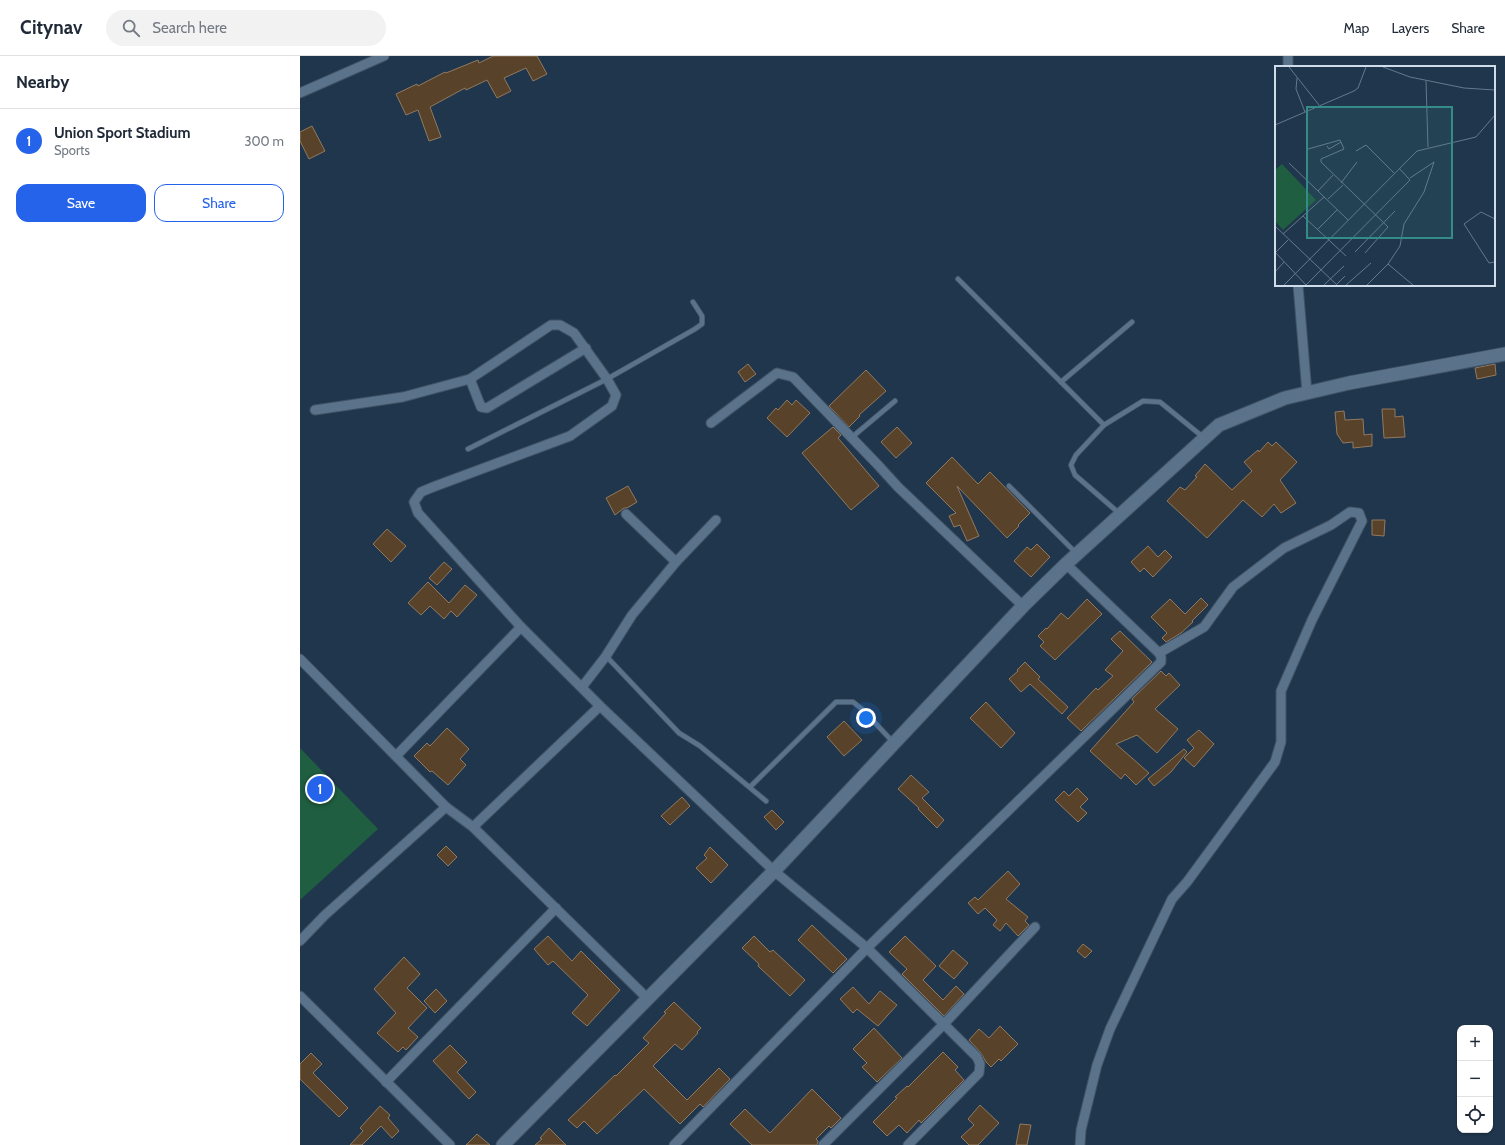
<!DOCTYPE html>
<meta charset="utf-8">
<style>
:root{--surface:#fff;--page:#f2f2f3;--text:#1f2937;--muted:#747a83;--line:#e0e1e3;--accent:#2563eb}
body{margin:0;font-family:Cabin,sans-serif;background:var(--page);color:var(--text)}
.controls{position:absolute;right:12px;bottom:12px;display:grid;overflow:hidden;border-radius:8px;box-shadow:0 1px 3px #0004}
.controls button{width:36px;height:36px;display:grid;place-items:center;padding:0;border:0;border-bottom:1px solid var(--line);background:var(--surface);color:var(--text);font:20px sans-serif}
.you{position:absolute;left:566px;top:662px;width:14px;height:14px;margin:-10px;border:3px solid #fff;border-radius:50%;background:#1a73e8;box-shadow:0 0 0 6px #1a73e833}
.badge{display:grid;place-items:center;width:26px;height:26px;border-radius:50%;background:var(--accent);color:#fff;font-size:13px;font-weight:700}
.pin{position:absolute;translate:-50% -50%;border:2px solid #fff;box-shadow:0 1px 4px #0006}
.list{margin:0;padding:0;list-style:none}
h2{display:flex;justify-content:space-between;align-items:center;height:52px;margin:0;padding:0 16px;font-size:17px}
h2 small{font-size:13px;font-weight:400;color:var(--muted)}
.list li{display:grid;grid-template-columns:26px 1fr auto;gap:12px;align-items:center;box-sizing:border-box;height:64px;padding:0 16px;border-top:1px solid var(--line)}
.list b{display:block;font-size:15px;white-space:nowrap}
.list p{margin:0;font-size:13px;white-space:nowrap;color:var(--muted)}
.list em{font-size:13px;font-style:normal;color:var(--muted)}
.actions{display:flex;gap:8px;padding:12px 16px}
.actions a{flex:1;padding:9px 0;border:1px solid var(--accent);border-radius:12px;text-align:center;font-size:14px;color:var(--accent)}
.actions .main{background:var(--accent);color:#fff}
.icon{flex:none;width:22px;height:22px;fill:none;stroke:currentColor;stroke-width:2;stroke-linecap:round;stroke-linejoin:round}
.map{position:relative;flex:none;width:1205px;height:1089px;overflow:hidden}
header{display:flex;align-items:center;gap:24px;box-sizing:border-box;height:56px;padding:0 20px;background:var(--surface);border-bottom:1px solid var(--line)}
header strong{font-size:19px}
nav{display:flex;gap:22px;margin-inline-start:auto;font-size:14px}
.search{width:280px;height:36px;background:var(--page);display:flex;align-items:center;gap:10px;box-sizing:border-box;padding:0 14px;border-radius:22px;color:var(--muted);font-size:15px}
main{display:flex}
aside{flex:1;background:var(--surface)}
.map>svg:first-child{display:block}
.park{fill:#1f5e40}
.building{fill:#584229;stroke:#92795f}
.lines{fill:none;stroke-linecap:round;stroke-linejoin:round}
.lane-casing{stroke:#405365;stroke-width:6}
.street-casing{stroke:#405365;stroke-width:11}
.secondary-casing{stroke:#405365;stroke-width:15}
.lane{stroke:#5b728b;stroke-width:4.5}
.street{stroke:#5b728b;stroke-width:9}
.secondary{stroke:#5b728b;stroke-width:13}
.inset-road{fill:none;stroke:#66798c;stroke-width:1}
.view{fill:#358b87;fill-opacity:0.15;stroke:#358b87;stroke-width:2}
.inset-edge{fill:none;stroke:#cfddeb;stroke-width:2}
</style>
<header>
<strong>Citynav</strong>
<div class="search"><svg class="icon" aria-label="search" viewBox="0 0 24 24"><circle cx="10" cy="10" r="6"/><path d="M15 15l6 6"/></svg>Search here</div>
<nav><a>Map</a><a>Layers</a><a>Share</a></nav>
</header>
<main>
<aside>
<h2>Nearby<small></small></h2>
<ul class="list">
<li><span class="badge">1</span><div><b>Union Sport Stadium</b><p>Sports</p></div><em>300 m</em></li>
</ul>
<div class="actions"><a class="main">Save</a><a>Share</a></div>
</aside>
<div class="map">
<svg width="1205" height="1089" viewBox="0 0 1205 1089">
<rect width="100%" height="100%" fill="#20364c"/>
<!-- park -->
<path class="park" d="M0,692L78,773L0,844Z"/>
<!-- building -->
<g class="building">
<path d="M193,0H237L247,18L233,25L226,12L204,22L211,35L197,42L187,24L166,34L165,32L130,51L141,81L129,85L118,54L106,59L96,38L117,28L118,30L145,16L146,17L178,4L179,7Z"/>
<path d="M12,70L25,95L9,103L0,85V76Z"/>
<path d="M448,308L456,318L445,326L438,316Z"/>
<path d="M1195,308L1196,319L1177,323L1175,312Z"/>
<path d="M566,314L586,335L559,359L560,360L549,371L529,350Z"/>
<path d="M487,344L492,349L496,344L510,357L487,381L467,362L476,352L478,354Z"/>
<path d="M1082,353H1095V361L1103,360L1105,381L1084,382Z"/>
<path d="M1044,355L1045,364L1063,363L1064,379L1072,378V390L1053,392V386L1043,387L1037,378L1035,356Z"/>
<path d="M533,371L541,379L538,382L579,430L551,454L502,397Z"/>
<path d="M597,371L612,387L596,402L581,386Z"/>
<path d="M968,386L972,390L976,386L997,406L980,424L996,447L981,457L974,448L962,461L943,444L907,482L867,445L880,431L885,434L897,421L895,420L905,408L932,434L952,415L944,406L958,394L959,396Z"/>
<path d="M652,401L678,428L690,416L730,457L718,469L719,470L707,482L657,430L679,480L667,485L660,469L654,471L649,460L656,457L626,427Z"/>
<path d="M328,430L337,446L327,452H324L315,459L306,442Z"/>
<path d="M1072,464H1085L1084,480L1072,479Z"/>
<path d="M87,473L106,490L91,506L73,488Z"/>
<path d="M737,488L750,501L731,521L714,505L727,491L731,494Z"/>
<path d="M848,490L858,501L865,494L872,501L853,521L844,512L840,516L831,506Z"/>
<path d="M144,506L152,513L137,529L129,522Z"/>
<path d="M128,526L149,547L165,529L177,539L157,561L151,555L144,563L130,550L121,559L108,547Z"/>
<path d="M901,542L908,549L892,565L893,566L881,577L866,586L862,582L867,577L851,561L870,543L885,558Z"/>
<path d="M787,543L802,558L755,604L740,590L744,586L738,580L746,572L747,573L761,557L768,563Z"/>
<path d="M820,575L852,606L781,675L767,662L796,632L798,634L813,620L805,614L823,595L811,583Z"/>
<path d="M725,606L740,621L738,623L768,651L762,658L730,628L721,636L709,623L718,615L717,614Z"/>
<path d="M861,615L866,620L869,617L880,629L855,653L878,673L857,697L837,679L816,688L849,717L836,729L825,718L821,723L790,695L834,646L832,643Z"/>
<path d="M686,646L715,677L701,692L670,662Z"/>
<path d="M544,665L562,684L544,700L527,681Z"/>
<path d="M147,672L169,693L160,703L166,709L148,729L132,715L130,716L114,700L127,687L130,690Z"/>
<path d="M899,674L914,688L894,711L884,702L894,692L887,684Z"/>
<path d="M884,693L887,696L871,716L854,730L848,723Z"/>
<path d="M611,719L629,736L622,742L644,764L637,772L618,753L619,752L598,733Z"/>
<path d="M777,732L788,743L780,751L787,757L778,766L755,744L764,735L769,740Z"/>
<path d="M382,741L390,750L370,769L361,760Z"/>
<path d="M472,754L484,766L476,774L464,761Z"/>
<path d="M146,790L157,801L148,810L137,799Z"/>
<path d="M410,791L428,809L411,827L396,812L407,802L404,799Z"/>
<path d="M708,815L720,828L706,843L728,861L725,865L729,869L718,880L706,867L700,875L693,869L697,864L685,852L678,858L668,847L675,841L678,844Z"/>
<path d="M512,869L547,903L533,917L498,884Z"/>
<path d="M248,880L272,905L281,895L320,934L287,970L272,957L288,939L253,905L248,909L234,893Z"/>
<path d="M454,880L470,896L473,894L505,924L490,940L458,910L459,908L442,892Z"/>
<path d="M605,880L636,910L623,924L643,944L656,930L664,938L644,960L602,918L607,913L589,896Z"/>
<path d="M783,888L792,895L785,902L777,895Z"/>
<path d="M653,894L668,907L654,923L639,910Z"/>
<path d="M104,901L120,918L107,932L127,952L108,972L118,981L106,994L103,991L98,996L77,977L96,957L74,933Z"/>
<path d="M553,931L569,948L580,935L597,949L578,970L557,953L553,957L540,943Z"/>
<path d="M136,933L147,945L135,957L124,945Z"/>
<path d="M374,946L401,972L397,976L398,977L382,994L375,988L353,1010L387,1044L419,1012L430,1023L403,1051L400,1048L380,1068L344,1033L297,1078L284,1065L277,1072L268,1064L315,1019L316,1020L349,987L343,982L366,957L364,956Z"/>
<path d="M700,970L718,988L701,1005L699,1003L691,1011L686,1006L681,997L669,984L679,973L689,982Z"/>
<path d="M574,972L602,1002L577,1026L562,1011L567,1007L553,993Z"/>
<path d="M150,989L167,1006L157,1016L176,1036L169,1043L133,1005Z"/>
<path d="M643,996L658,1011L655,1014L664,1024L621,1067L619,1064L607,1077L599,1069L587,1080L573,1066L597,1042L595,1041L607,1030L608,1031Z"/>
<path d="M11,997L22,1008L13,1017L48,1052L39,1061L0,1023V1008Z"/>
<path d="M512,1033L541,1062L531,1072L529,1070L516,1083L518,1085L517,1089H452L430,1068L445,1053L470,1077Z"/>
<path d="M680,1049L699,1067L678,1089H669L661,1081L674,1069L668,1063Z"/>
<path d="M80,1050L90,1059L88,1062L99,1075L92,1082L81,1070L62,1089H50L63,1075L60,1072Z"/>
<path d="M720,1068L731,1069L727,1089H716Z"/>
<path d="M249,1072L266,1089H235L242,1083L240,1082Z"/>
<path d="M177,1078L190,1089H166Z"/>
</g>
<g class="lines">
<!-- lane casing -->
<g class="lane-casing">
<g id="lane">
<path d="M658,223L804,369"/>
<path d="M761,326L832,266"/>
<path d="M551,382L595,345"/>
<path d="M168,393L307,323L395,273L402,268V260L393,246"/>
<path d="M709,430L777,498"/>
<path d="M820,458L775,419L771,409L776,399L804,369L843,345L860,346L903,381"/>
<path d="M306,600L379,677L400,690L466,745"/>
<path d="M450,731L536,646H553L562,653L593,686"/>
</g>
</g>
<!-- street casing -->
<g class="street-casing">
<g id="street">
<path d="M988,11V0"/>
<path d="M0,37L84,0"/>
<path d="M998,229L1007,337"/>
<path d="M170,323L181,351L187,352L286,292"/>
<path d="M15,354L103,341L170,323L251,269H260L274,277L307,323L316,339L312,350L270,380L133,431L121,436L114,446L118,457L221,571L300,650L474,815L567,892L677,1001L680,1008L679,1017L608,1089"/>
<path d="M411,367L477,317L493,321L578,409L598,431L723,550"/>
<path d="M326,458L376,506"/>
<path d="M0,603L146,751L173,771L348,943"/>
<path d="M282,631L306,600L332,559L376,506L416,464"/>
<path d="M96,700L221,571"/>
<path d="M173,771L300,650"/>
<path d="M0,885L25,859L146,751"/>
<path d="M0,940L150,1089"/>
<path d="M86,1026L256,852"/>
<path d="M374,1089L567,892L861,606V601L859,597L766,508"/>
<path d="M523,1089L644,968L735,871"/>
<path d="M780,1089L781,1074L797,1009L810,973L872,843L887,826L975,706L981,686V635L1012,564L1062,465L1059,457L1050,456L1031,469L984,492L933,531L904,571L859,597"/>
</g>
</g>
<!-- secondary casing -->
<g class="secondary-casing">
<path id="secondary" d="M203,1089L474,815L723,550L766,508L919,369L985,342L1049,327L1205,298"/>
</g>
<!-- lane -->
<use href="#lane" class="lane"/>
<!-- street -->
<use href="#street" class="street"/>
<!-- secondary -->
<use href="#secondary" class="secondary"/>
</g>
<!-- overview -->
<g transform="translate(975 10)">
<rect width="220" height="220" fill="#20364c"/>
<path d="M7,98L41,134L8,164L0,155V104Z" fill="#1f5e40"/>
<path class="inset-road" d="M14,1L44,39M108,1L135,11L189,22L220,24M22,12L21,23L30,46M151,15L153,81M0,59L79,25L83,22L91,1M52,80L54,83L66,76M33,83L65,74L69,83L46,93V96L113,161L90,187M81,85L91,79L119,107M14,97L73,154M66,117L82,96M43,125L58,109M53,133L68,119M28,150L71,190M220,153L206,146L189,158L214,197L220,196M0,160L62,219M42,164L62,144M8,168L49,131M0,186L31,219M1,186L13,174M80,186L120,145M113,198L138,219M0,206L9,196M9,219L142,85L201,71L220,49M31,219L135,114L124,102M49,219L69,200M61,219L70,210M71,219L96,197M92,219L113,198L125,180L129,158L149,126L159,96L135,112"/>
<path class="view" d="M32,41H177V172H32Z"/>
<rect width="220" height="220" class="inset-edge"/>
</g>
</svg>
<div class="controls">
<button>+</button>
<button>−</button>
<button><svg class="icon" aria-label="locate" viewBox="0 0 24 24"><circle cx="12" cy="12" r="6"/><path d="M12 2v4M12 18v4M2 12h4M18 12h4"/></svg></button>
</div>
<div class="you"></div>
<div class="pin badge" style="left:20px;top:733px">1</div>
</div>
</main>
